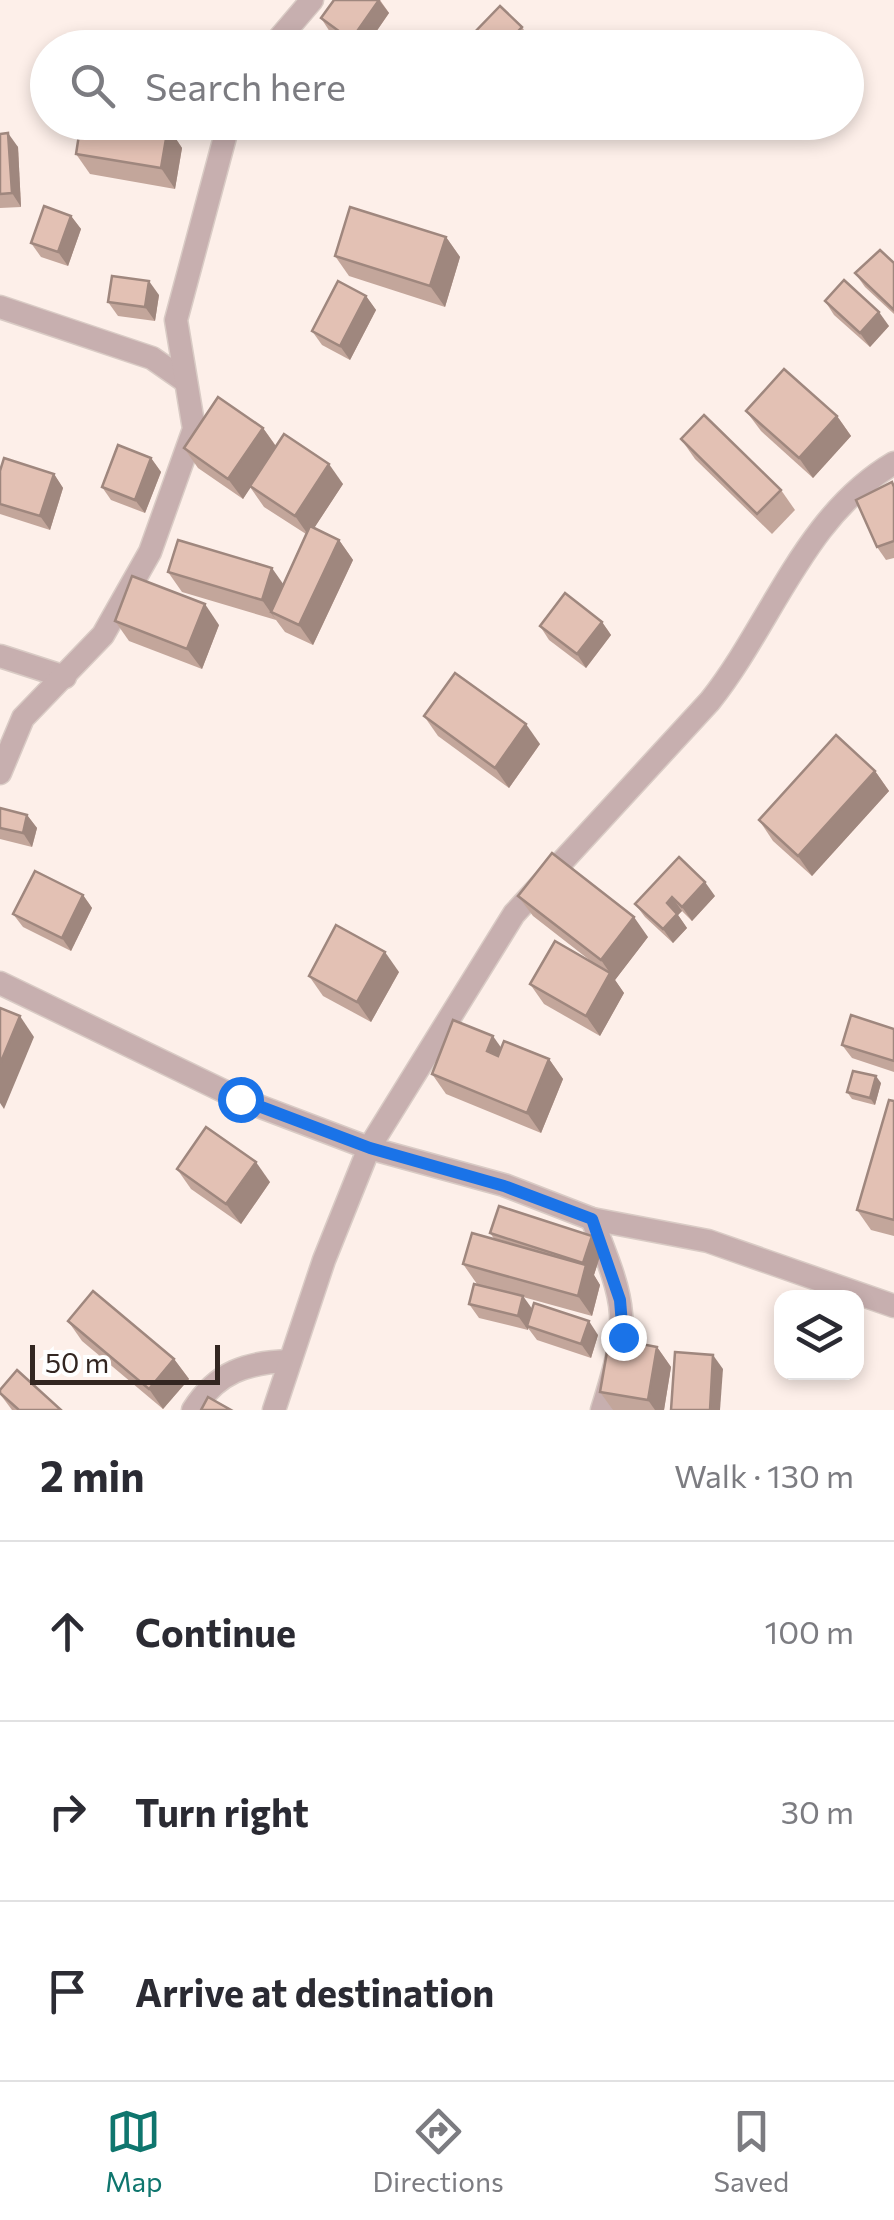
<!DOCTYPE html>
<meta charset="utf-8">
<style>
:root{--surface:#fff;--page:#f7f7f7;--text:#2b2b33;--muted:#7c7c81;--line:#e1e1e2;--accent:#0f766e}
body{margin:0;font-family:Commissioner,sans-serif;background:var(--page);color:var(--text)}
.controls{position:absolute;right:30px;bottom:30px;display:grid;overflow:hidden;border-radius:20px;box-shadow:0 5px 15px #0003}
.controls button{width:90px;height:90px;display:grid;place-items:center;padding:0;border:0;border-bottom:2px solid var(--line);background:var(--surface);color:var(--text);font:50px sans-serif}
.scale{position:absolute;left:30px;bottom:25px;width:190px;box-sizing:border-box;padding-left:10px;border:5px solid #332621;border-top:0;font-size:28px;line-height:35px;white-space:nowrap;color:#332621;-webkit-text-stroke:8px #fff;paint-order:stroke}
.stop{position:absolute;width:30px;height:30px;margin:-22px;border:8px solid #1a73e8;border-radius:50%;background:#fff}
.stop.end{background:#1a73e8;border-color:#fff;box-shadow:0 2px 10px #0008}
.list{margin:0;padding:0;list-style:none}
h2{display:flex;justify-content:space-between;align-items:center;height:130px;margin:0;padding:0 40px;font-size:42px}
h2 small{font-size:32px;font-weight:400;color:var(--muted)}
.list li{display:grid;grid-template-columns:65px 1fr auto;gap:30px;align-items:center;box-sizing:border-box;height:180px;padding:0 40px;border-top:2px solid var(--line)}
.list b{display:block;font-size:38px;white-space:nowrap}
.list em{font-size:32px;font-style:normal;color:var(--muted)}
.icon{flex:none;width:55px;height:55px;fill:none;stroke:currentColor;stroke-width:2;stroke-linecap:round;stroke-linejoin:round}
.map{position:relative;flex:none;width:894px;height:1410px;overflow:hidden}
.search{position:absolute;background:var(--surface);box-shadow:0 5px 15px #0003;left:30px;right:30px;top:30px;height:110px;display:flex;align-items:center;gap:25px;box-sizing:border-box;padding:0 35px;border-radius:55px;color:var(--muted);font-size:38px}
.sheet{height:670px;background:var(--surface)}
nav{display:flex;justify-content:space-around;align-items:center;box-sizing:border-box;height:140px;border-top:2px solid var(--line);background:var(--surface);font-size:28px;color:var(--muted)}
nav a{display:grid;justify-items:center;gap:5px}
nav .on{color:var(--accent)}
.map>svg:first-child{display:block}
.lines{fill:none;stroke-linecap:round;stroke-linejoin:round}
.street-casing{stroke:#d9cbc5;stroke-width:25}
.street{stroke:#c7afaf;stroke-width:22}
.wall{fill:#c3a69b}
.shaded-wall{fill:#9f877e}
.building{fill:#e3c1b4;stroke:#9f877e;stroke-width:2.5}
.route{stroke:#1a73e8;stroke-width:12}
</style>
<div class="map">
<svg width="894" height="1410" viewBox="0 0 894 1410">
<rect width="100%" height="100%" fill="#fdefe9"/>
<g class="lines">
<!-- street casing -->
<g class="street-casing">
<g id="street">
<path d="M271,48L312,0"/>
<path d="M0,307L152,358L185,381"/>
<path d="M0,656L65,677"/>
<path d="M0,773L23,718L103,635L150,552L194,429L176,320L229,122"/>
<path d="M0,983L240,1099L369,1148L504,1185L592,1219L708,1241L894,1306"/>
<path d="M592,1219C627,1309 631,1317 602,1410"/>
<path d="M193,1410C217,1372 247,1362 290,1361"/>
<path d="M274,1410L324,1260L369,1148L514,914L710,701C772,623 804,516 894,463"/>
</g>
</g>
<!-- street -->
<use href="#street" class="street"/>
</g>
<!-- wall -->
<g class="wall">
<path d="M380,0L389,13L365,48H352L330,32L321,18Z"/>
<path d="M522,27L531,41L525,48H479L471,36Z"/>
<path d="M168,127L182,148L175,189L90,174L76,154Z"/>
<path d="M0,134L18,147L21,207L0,208Z"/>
<path d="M71,216L81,229L68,266L41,257L31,243Z"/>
<path d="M446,237L460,257L445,307L349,276L335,256Z"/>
<path d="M894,263V314L865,287L855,273Z"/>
<path d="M159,295L155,321L118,316L108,302Z"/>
<path d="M366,296L376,310L350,360L322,345L312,331Z"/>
<path d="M825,301L889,326L870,347L834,315Z"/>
<path d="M746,411L837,416L851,436L813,478L761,431Z"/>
<path d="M263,428L276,446L343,484L314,528L339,540L353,560L313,645L285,632L276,620L182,592L168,572L283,584L306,534L264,507L250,487L243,499L198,468L184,448Z"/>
<path d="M681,439L781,490L795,510L772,534L695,459Z"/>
<path d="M151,458L161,472L145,513L111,500L102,487Z"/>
<path d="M0,471L54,474L63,488L50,530L0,514Z"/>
<path d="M892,482L894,484V558L886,560L877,547Z"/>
<path d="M115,621L219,625L202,669L129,641Z"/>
<path d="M602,622L611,635L586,668L549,640L540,626Z"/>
<path d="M424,716L540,744L509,788L438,736Z"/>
<path d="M875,771L889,791L812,876L773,841L759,820Z"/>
<path d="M0,808L27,815L37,828L32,847L0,839Z"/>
<path d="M83,895L92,908L71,951L23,927L13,914Z"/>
<path d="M518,896L648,937L615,980L624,993L600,1036L544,1004L530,984L592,962L533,916Z"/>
<path d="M715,896L692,921L682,911L678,915L687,928L673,943L645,917L635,904Z"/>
<path d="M399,972L371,1022L323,996L309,976Z"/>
<path d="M894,1029V1072L852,1058L842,1045Z"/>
<path d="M501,1048L549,1059L563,1079L541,1133L446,1094L432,1074Z"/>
<path d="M881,1083L875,1105L852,1099L847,1092Z"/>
<path d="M894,1101V1236L871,1230L857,1210Z"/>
<path d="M177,1169L270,1182L241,1224L191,1189Z"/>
<path d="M490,1233L592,1236L602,1250L594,1275L600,1285L592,1316L523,1297L532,1310L598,1335L591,1358L537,1340L528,1328V1330L479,1318L469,1304L477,1284L463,1264L495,1240Z"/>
<path d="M68,1321L174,1359L189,1379L163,1409L82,1341Z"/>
<path d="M638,1333L646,1345L657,1347L671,1367L664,1410H613L600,1392Z"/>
<path d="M0,1394L61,1410H12Z"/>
</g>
<!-- shaded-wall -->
<g class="shaded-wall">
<path d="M379,0L389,13L365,48H356L351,40Z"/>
<path d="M168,127L182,148L175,189L161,168Z"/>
<path d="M8,133L18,147L21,207L12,193Z"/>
<path d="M71,216L81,229L68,266L58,252Z"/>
<path d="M446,237L460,257L445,307L430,286Z"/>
<path d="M149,281L159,295L155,321L145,307Z"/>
<path d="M366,296L376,310L350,360L340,346Z"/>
<path d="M879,312L889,326L870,347L860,333Z"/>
<path d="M837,416L851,436L813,478L799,458Z"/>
<path d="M263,428L277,448L243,499L228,479Z"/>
<path d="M151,458L161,472L145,513L135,500Z"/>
<path d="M329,464L343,484L309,536L295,516Z"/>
<path d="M54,474L63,488L50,530L40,516Z"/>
<path d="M339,540L353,560L313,645L299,625Z"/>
<path d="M272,568L286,588L271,612L276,620L262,600Z"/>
<path d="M205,604L219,625L202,669L187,649Z"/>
<path d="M602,622L611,635L586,668L577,654Z"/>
<path d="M526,724L540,744L509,788L495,768Z"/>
<path d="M875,771L889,791L812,876L798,856Z"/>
<path d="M27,815L37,828L32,847L23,833Z"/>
<path d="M705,882L715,896L692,921L682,907Z"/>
<path d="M83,895L92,908L71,951L62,938Z"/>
<path d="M672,897L682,911L678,915L687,928L673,943L663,929L667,903Z"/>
<path d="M634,917L648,937L615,980L624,993L600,1036L586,1016L610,973L601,960Z"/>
<path d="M385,952L399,972L371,1022L357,1002Z"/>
<path d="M20,1016L34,1037L4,1109L0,1103V1064Z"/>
<path d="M493,1036L507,1056L501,1071L487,1051Z"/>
<path d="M549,1059L563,1079L541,1133L527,1113Z"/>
<path d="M876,1076L881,1083L875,1105L870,1098Z"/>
<path d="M256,1162L270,1182L241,1224L226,1204Z"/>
<path d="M592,1236L602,1250L594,1275L600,1285L592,1316L578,1296L583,1263Z"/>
<path d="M523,1296L533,1310L528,1330L518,1316Z"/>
<path d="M589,1321L598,1335L591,1358L581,1344Z"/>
<path d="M638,1333L652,1353L636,1343Z"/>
<path d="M657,1347L671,1367L664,1410H655L648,1400Z"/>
<path d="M713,1355L723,1369L720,1410H710Z"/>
<path d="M174,1359L189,1379L163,1409L149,1389Z"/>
</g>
<!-- building -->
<g class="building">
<path d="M334,0H379L351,40L321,18Z"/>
<path d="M500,6L522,27L502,48H482L471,36Z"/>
<path d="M81,122H138L168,127L161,168L76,154Z"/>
<path d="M8,133L12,193L0,194V134Z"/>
<path d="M44,206L71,216L58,252L31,243Z"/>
<path d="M350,207L446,237L430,286L335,256Z"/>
<path d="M880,250L894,263V310L855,273Z"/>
<path d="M112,276L149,281L145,307L108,302Z"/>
<path d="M844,280L879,312L860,333L825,301Z"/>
<path d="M338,281L366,296L340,346L312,331Z"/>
<path d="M784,369L837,416L799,458L746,411Z"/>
<path d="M218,397L263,428L228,479L184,448Z"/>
<path d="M704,415L781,490L757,514L681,439Z"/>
<path d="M284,434L329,464L295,516L250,486Z"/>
<path d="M118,445L151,458L135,500L102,487Z"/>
<path d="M4,458L54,474L40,516L0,504V471Z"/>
<path d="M892,482L894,487V541L877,547L856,500Z"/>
<path d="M310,526L339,540L299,625L271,612Z"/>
<path d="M178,540L272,568L262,600L168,572Z"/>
<path d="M132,576L205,604L187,649L115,621Z"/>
<path d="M565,593L602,622L577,654L540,626Z"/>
<path d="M455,673L526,724L495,768L424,716Z"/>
<path d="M836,735L875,771L798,856L759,820Z"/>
<path d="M0,808L27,815L23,833L0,828Z"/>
<path d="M552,853L634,917L601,960L518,896Z"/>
<path d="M679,857L705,882L682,907L672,897L667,903L677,914L663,929L635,904Z"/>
<path d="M35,871L83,895L62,938L13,914Z"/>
<path d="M336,925L385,952L357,1002L309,976Z"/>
<path d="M555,941L610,973L586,1016L530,984Z"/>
<path d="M0,1008L20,1016L0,1064Z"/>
<path d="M851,1015L894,1029V1061L842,1045Z"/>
<path d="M453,1020L493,1036L487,1051L498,1056L504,1041L549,1059L527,1113L432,1074Z"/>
<path d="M853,1071L876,1076L870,1098L847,1092Z"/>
<path d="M889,1100L894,1101V1220L857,1210Z"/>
<path d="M206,1127L256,1162L226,1204L177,1169Z"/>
<path d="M499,1206L592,1236L583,1263L490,1233Z"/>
<path d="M472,1233L586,1265L578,1296L463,1264Z"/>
<path d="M474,1284L523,1296L518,1316L469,1304Z"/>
<path d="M93,1291L174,1359L149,1389L68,1321Z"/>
<path d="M534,1303L589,1321L581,1344L527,1326Z"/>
<path d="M611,1329L638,1333L636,1343L657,1347L648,1400L600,1392Z"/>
<path d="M675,1352L713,1355L710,1410H671Z"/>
<path d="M17,1370L61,1410H19L0,1393V1390Z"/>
<path d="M208,1397L231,1410H201Z"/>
</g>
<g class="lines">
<!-- route -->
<path class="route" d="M240,1099L370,1148L504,1186L592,1219L620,1300L623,1337"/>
</g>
</svg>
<div class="controls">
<button><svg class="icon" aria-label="layers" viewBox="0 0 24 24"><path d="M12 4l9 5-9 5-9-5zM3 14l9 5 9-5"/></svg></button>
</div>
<div class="scale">50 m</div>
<div class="stop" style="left:240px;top:1099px"></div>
<div class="stop end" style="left:623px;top:1337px"></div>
<div class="search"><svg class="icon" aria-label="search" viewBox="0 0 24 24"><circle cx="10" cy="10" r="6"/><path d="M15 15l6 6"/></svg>Search here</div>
</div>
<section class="sheet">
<h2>2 min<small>Walk · 130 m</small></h2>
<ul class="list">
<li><svg class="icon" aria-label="ahead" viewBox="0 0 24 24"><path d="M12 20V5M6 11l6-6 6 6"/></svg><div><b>Continue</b></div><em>100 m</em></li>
<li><svg class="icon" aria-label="right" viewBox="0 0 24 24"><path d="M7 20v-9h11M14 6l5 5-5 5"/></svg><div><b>Turn right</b></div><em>30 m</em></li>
<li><svg class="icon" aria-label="arrive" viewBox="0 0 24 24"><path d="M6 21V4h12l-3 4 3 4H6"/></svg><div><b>Arrive at destination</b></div></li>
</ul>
</section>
<nav>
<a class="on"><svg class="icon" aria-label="map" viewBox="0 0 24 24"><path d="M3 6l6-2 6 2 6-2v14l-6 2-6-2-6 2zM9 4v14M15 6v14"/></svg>Map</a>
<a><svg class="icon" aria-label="directions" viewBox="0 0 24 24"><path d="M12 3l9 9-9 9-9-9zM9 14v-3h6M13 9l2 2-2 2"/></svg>Directions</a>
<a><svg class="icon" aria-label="saved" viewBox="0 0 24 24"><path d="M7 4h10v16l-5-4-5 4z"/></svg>Saved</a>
</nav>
